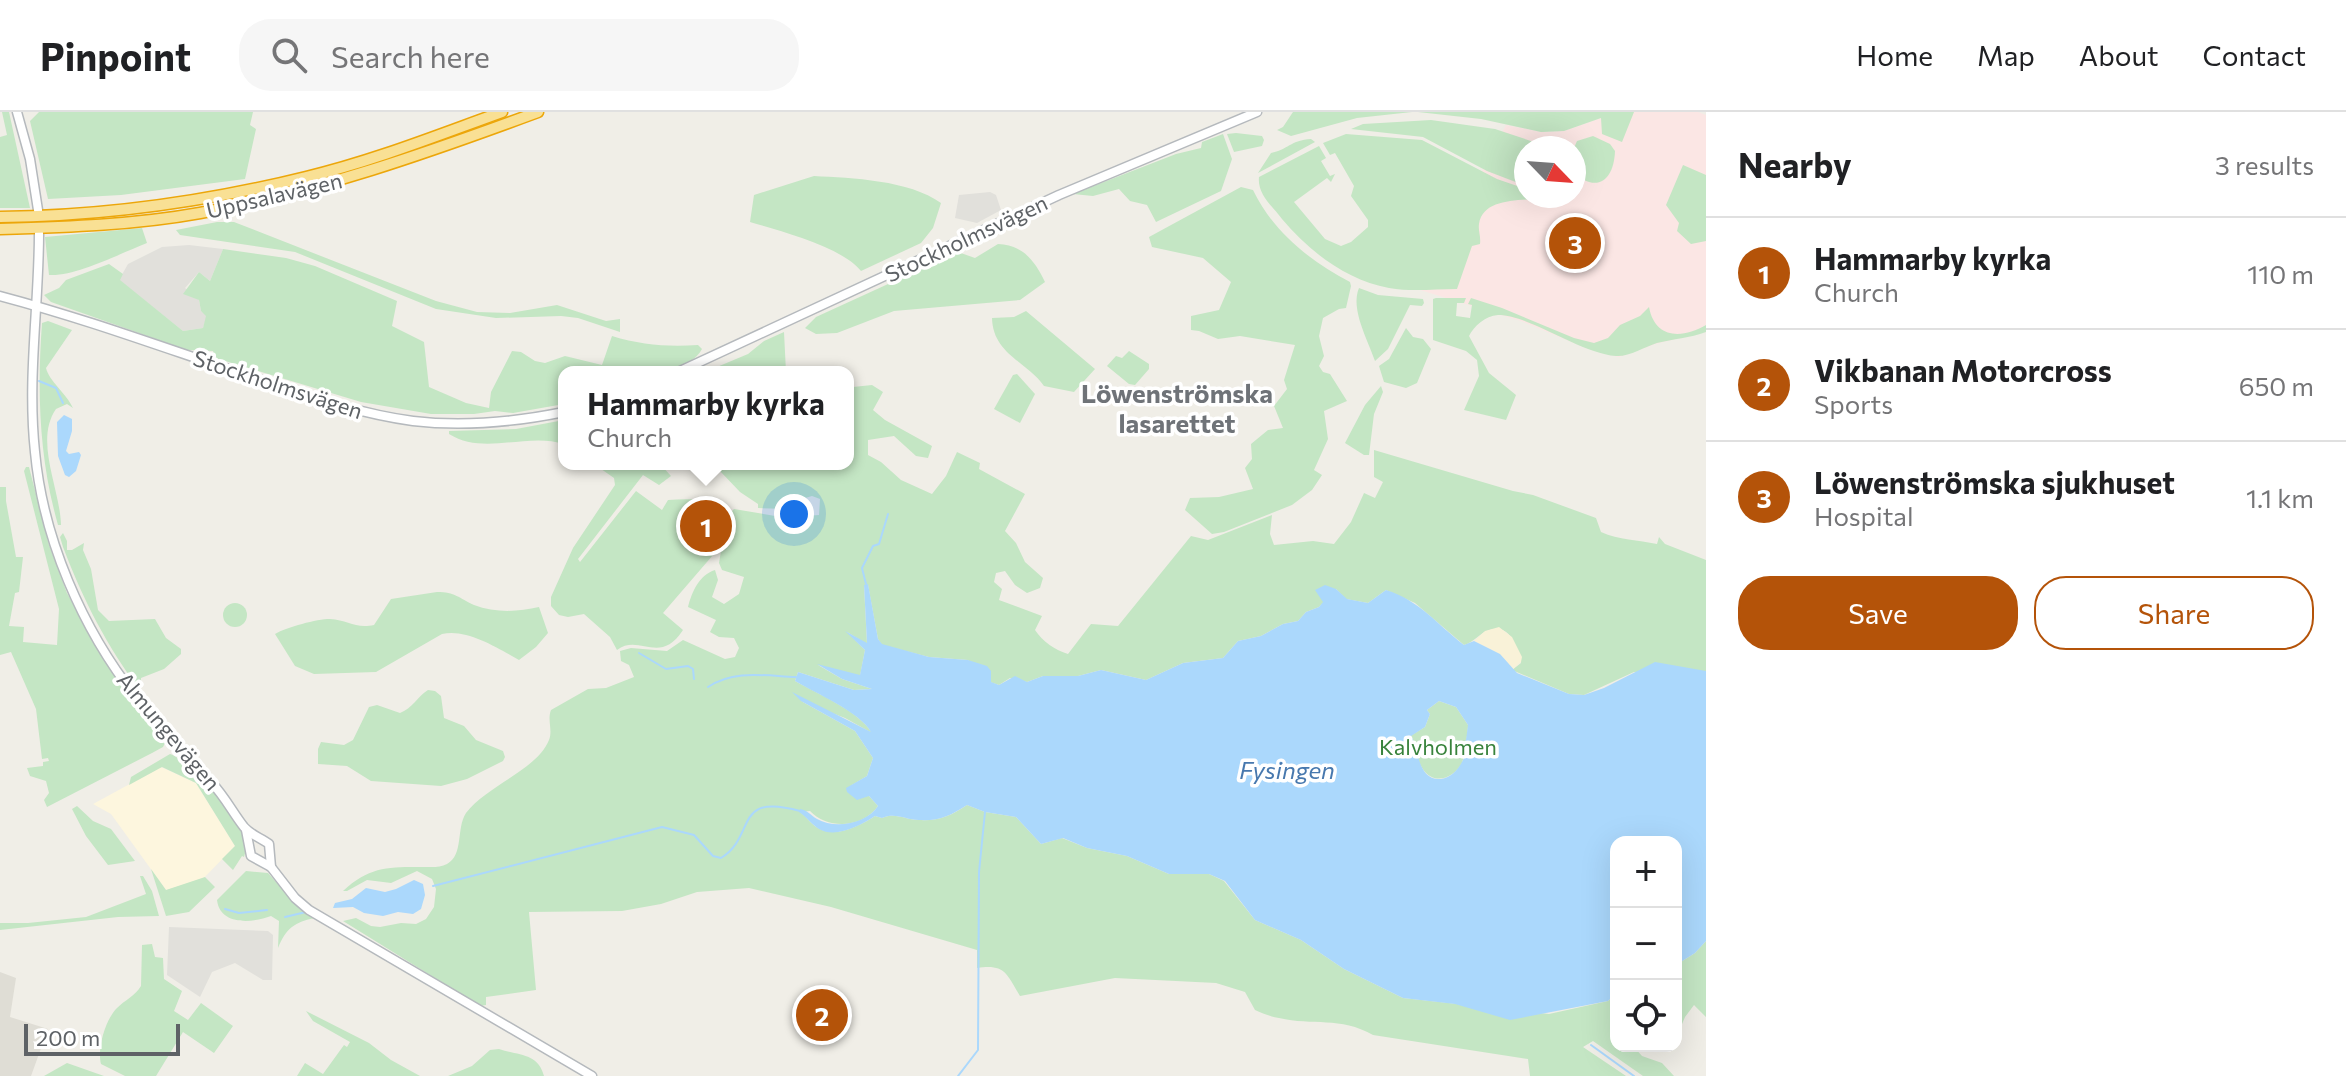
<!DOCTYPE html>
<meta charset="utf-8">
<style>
:root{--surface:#fff;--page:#f6f6f6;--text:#202124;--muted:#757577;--line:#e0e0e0;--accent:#b45309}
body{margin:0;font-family:Commissioner,sans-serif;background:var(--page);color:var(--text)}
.controls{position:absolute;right:24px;bottom:24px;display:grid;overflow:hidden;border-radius:16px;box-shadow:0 8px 32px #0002}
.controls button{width:72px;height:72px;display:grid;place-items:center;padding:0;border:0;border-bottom:2px solid var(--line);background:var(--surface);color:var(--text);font:40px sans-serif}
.compass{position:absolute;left:1514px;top:24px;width:72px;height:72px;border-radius:50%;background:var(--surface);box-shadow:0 8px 32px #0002;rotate:115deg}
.scale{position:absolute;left:24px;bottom:20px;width:156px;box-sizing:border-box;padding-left:8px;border:4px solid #5e6266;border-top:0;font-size:22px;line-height:28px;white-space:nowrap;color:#5e6266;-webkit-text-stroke:6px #fff;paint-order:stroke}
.you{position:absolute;left:794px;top:402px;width:28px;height:28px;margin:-20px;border:6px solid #fff;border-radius:50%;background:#1a73e8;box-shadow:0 0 0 12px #1a73e833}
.badge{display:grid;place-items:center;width:52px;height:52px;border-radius:50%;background:var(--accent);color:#fff;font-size:26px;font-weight:700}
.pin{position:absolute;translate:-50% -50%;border:4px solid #fff;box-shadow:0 2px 8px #0006}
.popup{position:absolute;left:558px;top:254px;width:296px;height:104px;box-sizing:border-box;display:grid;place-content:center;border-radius:16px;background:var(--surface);filter:drop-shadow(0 2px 6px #0005);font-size:26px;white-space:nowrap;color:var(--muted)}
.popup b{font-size:30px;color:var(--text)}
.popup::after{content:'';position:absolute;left:50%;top:100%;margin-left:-16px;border:16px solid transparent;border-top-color:var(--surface)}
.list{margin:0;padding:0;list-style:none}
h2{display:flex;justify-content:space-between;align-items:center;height:104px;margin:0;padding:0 32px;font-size:34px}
h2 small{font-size:26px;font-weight:400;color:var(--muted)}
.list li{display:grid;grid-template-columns:52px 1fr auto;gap:24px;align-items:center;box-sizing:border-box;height:112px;padding:0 32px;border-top:2px solid var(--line)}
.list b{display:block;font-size:30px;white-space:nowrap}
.list p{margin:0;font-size:26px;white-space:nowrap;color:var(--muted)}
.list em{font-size:26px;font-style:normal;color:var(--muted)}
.actions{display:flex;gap:16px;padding:24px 32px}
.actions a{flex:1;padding:18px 0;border:2px solid var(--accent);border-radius:32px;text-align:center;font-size:28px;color:var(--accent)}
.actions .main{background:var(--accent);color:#fff}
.icon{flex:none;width:44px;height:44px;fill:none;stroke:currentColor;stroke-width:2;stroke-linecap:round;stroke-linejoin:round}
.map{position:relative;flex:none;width:1706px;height:964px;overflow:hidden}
header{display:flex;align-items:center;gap:48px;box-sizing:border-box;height:112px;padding:0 40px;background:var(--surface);border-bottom:2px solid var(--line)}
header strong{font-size:38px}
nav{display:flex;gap:44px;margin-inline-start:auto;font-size:28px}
.search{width:560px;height:72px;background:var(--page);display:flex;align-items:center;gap:20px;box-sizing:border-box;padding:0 28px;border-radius:32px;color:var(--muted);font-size:30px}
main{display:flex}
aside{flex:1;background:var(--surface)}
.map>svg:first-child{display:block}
.commercial{fill:#fdf6de}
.industrial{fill:#e1e0db}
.education{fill:#dfddd5}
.medical{fill:#fbe6e4;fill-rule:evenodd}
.green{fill:#c4e6c4}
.sand{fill:#f9f2d8}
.water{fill:#abd8fc;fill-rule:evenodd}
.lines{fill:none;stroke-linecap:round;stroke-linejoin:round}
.stream{stroke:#abd8fc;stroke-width:2}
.secondary-casing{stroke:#b5b9bd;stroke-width:11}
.highway-casing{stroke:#eca60a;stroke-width:13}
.secondary{stroke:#fff;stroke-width:8}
.highway{stroke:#f9e094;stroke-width:10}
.labels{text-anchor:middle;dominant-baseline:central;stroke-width:7;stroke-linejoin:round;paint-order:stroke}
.street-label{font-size:22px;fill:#5e6266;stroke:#fff}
.park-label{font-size:22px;fill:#38833c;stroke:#fff}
.water-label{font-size:24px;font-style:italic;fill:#4778ae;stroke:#fff}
.quarter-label{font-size:26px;font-weight:bold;fill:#6f7378;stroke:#fff}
</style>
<header>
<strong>Pinpoint</strong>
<div class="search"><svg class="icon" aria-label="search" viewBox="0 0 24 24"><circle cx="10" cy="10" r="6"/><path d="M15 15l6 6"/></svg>Search here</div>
<nav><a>Home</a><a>Map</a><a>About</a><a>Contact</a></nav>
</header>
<main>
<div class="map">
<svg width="1706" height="964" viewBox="0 0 1706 964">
<rect width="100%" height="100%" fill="#f0eee7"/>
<!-- commercial -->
<path class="commercial" d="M161,655L196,671L235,734L202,768L166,778L111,702L93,692Z"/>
<!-- industrial -->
<g class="industrial">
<path d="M990,80L996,83L1001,98L977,111L955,106L959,83Z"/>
<path d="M189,133L223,137L210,169L199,160L185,176L199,188L201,199L207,204L203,216L183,219L119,168L128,152L162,135Z"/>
<path d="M169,815L268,819L273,823L272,868H263L235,851L212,860L200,885L167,863Z"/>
</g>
<!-- education -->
<path class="education" d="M0,860L16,866L10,905L48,917L31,964H0Z"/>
<!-- medical -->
<path class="medical" d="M1605,0H1698L1706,3V220L1655,232L1619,245L1586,236L1521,209L1420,178L1506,13L1541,20L1564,19L1601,6ZM1526,36H1574V84H1526Z"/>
<!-- green -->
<g class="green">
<path d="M2,0H9L30,96H0V25L7,23Z"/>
<path d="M39,0H253L250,13L256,17L245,67L121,83L48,87L30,9Z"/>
<path d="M1293,0H1412L1357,6L1291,24L1277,18L1283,15Z"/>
<path d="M1418,0H1634L1622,30L1602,22L1601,6L1564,19L1541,20L1481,7Z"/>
<path d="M1431,8L1495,17L1552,36H1526V74L1487,59L1423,25L1351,17L1363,12Z"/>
<path d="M1236,21L1262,24L1264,28L1262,34L1234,40L1227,22Z"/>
<path d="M1223,22L1232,47L1221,79L1156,110L1147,93L1130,89L1119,77L1093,84L1073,82L1176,42L1201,36L1202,30Z"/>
<path d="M1346,22L1422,28L1497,67L1526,77V84H1555C1533,91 1484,81 1479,112C1478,119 1481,124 1480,132L1472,134L1457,177C1434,177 1412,180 1389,176C1346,168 1310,140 1282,107C1273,95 1257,82 1259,65L1319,34L1326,46L1321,49L1330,64L1335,62L1331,70L1327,66L1294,90L1325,127L1341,134L1351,130L1368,115V108L1351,84L1354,74L1335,41L1330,43L1323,31Z"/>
<path d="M1593,24L1610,32L1615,39C1614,67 1598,82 1574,61V36L1577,29Z"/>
<path d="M1311,27L1315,30L1258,61L1271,41C1287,38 1291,28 1311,27Z"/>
<path d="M1683,53L1706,63V129L1691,132L1677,119L1679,111L1666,93Z"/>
<path d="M814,64C852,66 909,68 941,91L933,116L921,131L861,159C842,135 780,119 750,110L754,83Z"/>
<path d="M1241,75L1253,78C1273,120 1310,149 1350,170L1351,174L1346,196L1339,197L1323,206L1319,224L1324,244L1319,254L1323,260L1330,262L1347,289L1324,299L1328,327L1314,358L1322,363L1312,378L1292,393L1224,420L1212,422L1185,398L1190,386L1219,385L1253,377L1245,356L1252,347L1251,332L1268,318L1283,316L1274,294L1287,277L1284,268L1295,233L1240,224L1218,227L1199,219L1191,218V204L1219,198L1231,170L1203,146L1152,135L1149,125Z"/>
<path d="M217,110H234L436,189L477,200L510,201L557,193L606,209L620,207V220L578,206L561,204L496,206L436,197L295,140L180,123L176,118Z"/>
<path d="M142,116L147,131C121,141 75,165 49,163L45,125Z"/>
<path d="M998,132C1023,133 1035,149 1045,170L1020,188L894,199L837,221L816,222L805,216L816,205L958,140L975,146Z"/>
<path d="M223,137L286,146L315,154L397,189L392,214L424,230L429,275L466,291L489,296L491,280L512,239L521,240L535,249L545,251L565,244L602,253L612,224C641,233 668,235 698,233L702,237C684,271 599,260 564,260V292L513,301L495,299L474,302H431L361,290L215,246L213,239L187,238L51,190L44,183L59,176L66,168L109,152L123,162L120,168L183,219L203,216L206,204L201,199L199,188L183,182L199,160L210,169Z"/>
<path d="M1359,176L1378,183L1423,187L1424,191L1422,194L1410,193L1388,237L1375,249C1368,228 1350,197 1359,176Z"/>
<path d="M1436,186H1466L1464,191H1457L1456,204L1470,206L1472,193L1468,192L1471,186L1502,196L1574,226L1594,231L1608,226L1620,213L1640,204L1649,195C1655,227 1682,227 1706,213V220C1690,226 1673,227 1657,231C1644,235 1629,245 1616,244C1579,241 1530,203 1498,203C1485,204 1474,214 1469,224L1489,261L1516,283L1506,308L1464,298L1479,264L1477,248L1466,239L1433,228V187Z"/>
<path d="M1026,199L1095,257L1074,280L1044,274C1026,249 993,242 992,206L1014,205Z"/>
<path d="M48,209L72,218L46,256C49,269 66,281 73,296L67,292L56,297C34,329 60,376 61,413H58C39,346 37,280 42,211Z"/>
<path d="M1406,216L1413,225L1423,227L1431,237L1417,271L1406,276L1384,270L1379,254L1389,247Z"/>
<path d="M784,220L786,260H705L748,242L764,229Z"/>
<path d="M1129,239L1149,252V257L1135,273L1129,272L1107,254L1116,244L1122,246Z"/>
<path d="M1017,262L1035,282L1020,311L994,297L1013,263Z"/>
<path d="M872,273L883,280L873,298L885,308L932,334L928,346L916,344L894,324L868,328V343L881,350L901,368L932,382L946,364L957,340L980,351L979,357L1025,382L1005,419L1016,431L1025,450L1043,466L1040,476L1027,481L1015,473L1005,459L996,461L994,470L1002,477L999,488L1042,504L1035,518C1043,530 1055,538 1068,542L1091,512L1118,514L1191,424L1208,428L1272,403L1270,422L1274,433L1313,429L1334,432L1351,410L1364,381L1375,386L1383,370L1374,365V338L1513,379L1533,383L1596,406L1601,420C1619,428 1638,428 1657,432L1659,425L1665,432L1706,448V559L1634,560L1584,583L1569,582L1512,558L1521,551C1517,534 1509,509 1487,519C1479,522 1474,530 1464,533L1415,491L1386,478L1368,491L1346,487L1336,477L1319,495L1306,500L1298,509L1283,512L1261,524L1238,529L1223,546L1183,551L1146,568L1101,558L1078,564H1043L1027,570L1010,566L999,573L990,570L968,548L929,545L882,533L878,527L868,473H864L867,532L847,520L865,538L860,564L818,553L842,567L872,577L854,578L798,560L795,569C818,582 859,599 872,621L845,606L801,589L855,619L873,646L867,664L852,673L869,684L878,694C863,716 828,718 810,699L800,700C807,705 812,714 820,717C837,726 861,713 875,704L882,706C896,700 905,708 919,708C939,709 951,704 967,693L985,700L1016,705L1041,732L1062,726L1087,736L1127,744L1169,762H1209L1224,769L1255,808L1301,828L1344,857L1403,886L1549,902L1608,889L1616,881V934H1633L1642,944L1662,951L1674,964H1643L1593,929L1583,935L1626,964H1530L1528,947L1373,923C1340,904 1313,914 1279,906C1271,905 1262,901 1255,898L1245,880L1216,871L1115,866L1020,884C1006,861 1005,852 977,856V838L831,795L749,776L697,780L661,792L622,799L529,800L536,878L486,885V893L480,894L343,809L356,806L371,814L380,815L401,811L416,812L426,807L434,795L436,777L432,767L417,759L391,771L367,768L347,779H343C370,754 389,755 423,755C431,755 440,756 447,752C464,743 456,716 466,701C486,674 537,658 549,628C553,618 547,608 551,598L588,577L606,576L634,565L629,553L621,549L620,539L631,536L667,539L683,528L725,547L735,545L739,536L734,526L719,525L710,520L716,508L688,495C692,480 699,463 715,458L718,468L712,485L724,492L739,482L744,465L722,458L719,451L727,404L734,397L781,405L784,409H790L793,405L819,403L820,387L812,384L795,389L788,397L758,396V392L740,380L720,359L707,365L695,359L689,352H848V278L853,275Z"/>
<path d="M1381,274L1383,280L1374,302L1369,343H1364L1345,331L1365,293Z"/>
<path d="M564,308V332C527,320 484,344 449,322V319L516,317Z"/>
<path d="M594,352H660L671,364L659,373L643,363L578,447L580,450L636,379L662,398L668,388C689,387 712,384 722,406L713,443L663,501L683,518C660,554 639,521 617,538L610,525L584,502L568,505L559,503L551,494V485L573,436L615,373L614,366Z"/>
<path d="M26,355H29L49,433L67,481L102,544L165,631L163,635L152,641L47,695L44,688L49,681L46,669L30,664L27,656L43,654V650L49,649L48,646L42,647L36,597L11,540L0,543V375H6V389L16,445H23L19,480L15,481L9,514L24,515L23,530L57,533L59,497L24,359Z"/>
<path d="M63,421L67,429V438H72L84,431L83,438L91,457L98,498L109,509L155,507L166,526L181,537V542L164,557L141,566V580C107,534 83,488 63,435L60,425Z"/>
<path d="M437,480C455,480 459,486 474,493C495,501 518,500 539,495L548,521L536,535L519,548C498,536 466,516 442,522L376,560L314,562L295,554L275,522C287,515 317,507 330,507C348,508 355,517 374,513L391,487Z"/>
<circle cx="235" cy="503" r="12"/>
<path d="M428,578L435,579L441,584L444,606L464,614L476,628L503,639L505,645L503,649L467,667L441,674L371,669L347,654L318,652V637L321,630L344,633L353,628L369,595L377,593L400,601C413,596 417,585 428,578Z"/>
<path d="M1439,589L1456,595L1468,613C1468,619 1464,647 1462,651C1454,665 1437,673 1425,660C1417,650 1414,635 1410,624L1425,615L1430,602L1427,598Z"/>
<path d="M170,642C189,647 246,714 246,733C247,737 245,741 244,745L242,744L233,758L222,747L235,734L196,671L162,655L129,673L131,665Z"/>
<path d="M77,694L93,709L111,717L135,749L108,753L86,724L72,697Z"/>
<path d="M151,757L166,778L205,765L215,775L189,800L166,804Z"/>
<path d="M246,759L268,761L293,789L315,806C295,810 286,816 278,836L279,809L271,804C253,811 220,814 217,788Z"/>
<path d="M140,764H143L152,779L159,804L118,805L0,818V811H28L86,805L146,782Z"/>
<path d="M1706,829V905L1694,893L1685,905L1677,924L1676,853L1695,841Z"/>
<path d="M152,832L155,845L163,846L164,867L182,879L174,899L188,908L201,891L233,914L214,941L183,920L156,964H125L101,952C97,937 105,908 117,896C125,888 135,884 141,874L142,833Z"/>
<path d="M306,899L369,931L391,948L420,964H297L305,951L323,962L344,933L347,935L350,930L313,909Z"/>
<path d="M499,937C520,944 538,941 544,964H448L472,954L490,938Z"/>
<path d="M67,951L104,964H44Z"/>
</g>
<!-- sand -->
<path class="sand" d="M1499,515L1512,525L1522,545L1521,550L1512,558C1503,541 1489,537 1474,529L1485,519Z"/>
<!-- water -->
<g class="water">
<path d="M64,303L72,307V319L66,339L69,342L79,340L81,343L76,359L69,365L65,363L58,344L57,310Z"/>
<path d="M868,472L878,527L882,532L929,545L968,548L987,554L991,559V570L999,573L1015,564L1027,570L1043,564H1078L1101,558L1146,568L1183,551L1223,546L1238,529L1261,524L1283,512L1298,509L1306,500L1319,495L1323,490L1315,478L1325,473L1336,477L1347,487L1368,491L1386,478C1419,488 1438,513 1464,533L1474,529L1500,542L1517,561L1569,582L1584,583L1604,576L1655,550L1706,559V829L1695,841L1676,853V730H1616V881L1608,889L1510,908L1455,892L1403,886L1344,857L1301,828L1255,808L1225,769L1209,762H1169L1127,744L1087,736L1063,726L1041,732L1016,705L985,700L967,693C950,704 940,709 919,708C905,708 896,700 882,706L875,704C861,713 836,727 819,717C812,713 807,705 799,700L800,697C809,699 810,703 817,707C836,718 867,711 878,694L869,684L857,688L847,680L846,676L867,664L873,646L855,619L801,589L792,580L871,620C860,600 815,581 795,569L798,560L854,578L872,577L842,567L817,552L860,563L865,538L845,519L867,531L864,473ZM1439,589L1456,595L1468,613L1466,628L1461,638L1464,646C1460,655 1452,666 1441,667C1417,669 1419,636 1411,624L1425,615L1430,602L1427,598Z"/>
<path d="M414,768L423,772L425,783L421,797L413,802L398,800L383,804L364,801L353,795L333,796L335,791L352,787L366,776L385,780L396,777Z"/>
</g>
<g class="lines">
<!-- stream -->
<g class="stream">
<path d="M39,269L56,276L63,291"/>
<path d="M866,472L862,456L873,434L879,432L888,402"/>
<path d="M639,541L666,557L688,554L693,557L694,567"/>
<path d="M708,575C734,557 766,564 796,565"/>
<path d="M433,774L662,715L694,723L713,744L721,746C757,724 732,680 800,699"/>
<path d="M225,797L239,801L267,798"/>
<path d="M285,805L306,800"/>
<path d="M1591,933L1634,964"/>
<path d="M958,964L978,938L979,760L985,700"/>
</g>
<!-- secondary casing -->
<g class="secondary-casing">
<g id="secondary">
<path d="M17,0L30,47L38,98"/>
<path d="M39,121C39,194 27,266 35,340C43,426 82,517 136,585C160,615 186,643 212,671C225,685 233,701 244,715C251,723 261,726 269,732L271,755"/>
<path d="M0,184C87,207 170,238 255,266C306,283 359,302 413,309C463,315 515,310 564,300"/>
<path d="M678,260L1059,83L1257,0"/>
<path d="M246,718L251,744L271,755L295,786L309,798L592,964"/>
</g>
</g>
<!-- highway casing -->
<g class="highway-casing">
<g id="highway">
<path d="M0,105C104,104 205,90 306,65C373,49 438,23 502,0"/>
<path d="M0,117C67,115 134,113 200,101C317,80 427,41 538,0"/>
</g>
</g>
<!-- secondary -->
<use href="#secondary" class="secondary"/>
<!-- highway -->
<use href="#highway" class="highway"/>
</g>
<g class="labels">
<!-- street labels -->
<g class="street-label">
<text transform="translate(274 83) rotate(-13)">Uppsalavägen</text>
<text transform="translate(966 126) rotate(-25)">Stockholmsvägen</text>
<text transform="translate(278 272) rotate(18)">Stockholmsvägen</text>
<text transform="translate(169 619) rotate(50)">Almungevägen</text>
</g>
<!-- park labels -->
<g class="park-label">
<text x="1438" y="634">Kalvholmen</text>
</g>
<!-- water labels -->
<g class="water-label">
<text x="1287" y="657">Fysingen</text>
</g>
<!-- quarter labels -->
<g class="quarter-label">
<text x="1177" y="280">Löwenströmska<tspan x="1177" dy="30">lasarettet</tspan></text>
</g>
</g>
</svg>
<div class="controls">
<button>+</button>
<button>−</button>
<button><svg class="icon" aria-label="locate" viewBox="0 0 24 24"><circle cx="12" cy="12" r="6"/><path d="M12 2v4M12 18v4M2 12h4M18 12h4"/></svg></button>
</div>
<svg class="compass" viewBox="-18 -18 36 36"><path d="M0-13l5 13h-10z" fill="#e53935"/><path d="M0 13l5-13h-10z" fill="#757577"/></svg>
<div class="scale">200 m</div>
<div class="you"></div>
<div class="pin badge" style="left:706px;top:414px">1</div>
<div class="popup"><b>Hammarby kyrka</b>Church</div>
<div class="pin badge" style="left:822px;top:903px">2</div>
<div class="pin badge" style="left:1575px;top:131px">3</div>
</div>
<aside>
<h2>Nearby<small>3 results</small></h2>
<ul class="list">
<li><span class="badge">1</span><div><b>Hammarby kyrka</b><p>Church</p></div><em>110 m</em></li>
<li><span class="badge">2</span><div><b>Vikbanan Motorcross</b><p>Sports</p></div><em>650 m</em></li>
<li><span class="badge">3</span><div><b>Löwenströmska sjukhuset</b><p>Hospital</p></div><em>1.1 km</em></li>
</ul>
<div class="actions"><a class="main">Save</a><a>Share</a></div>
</aside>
</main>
